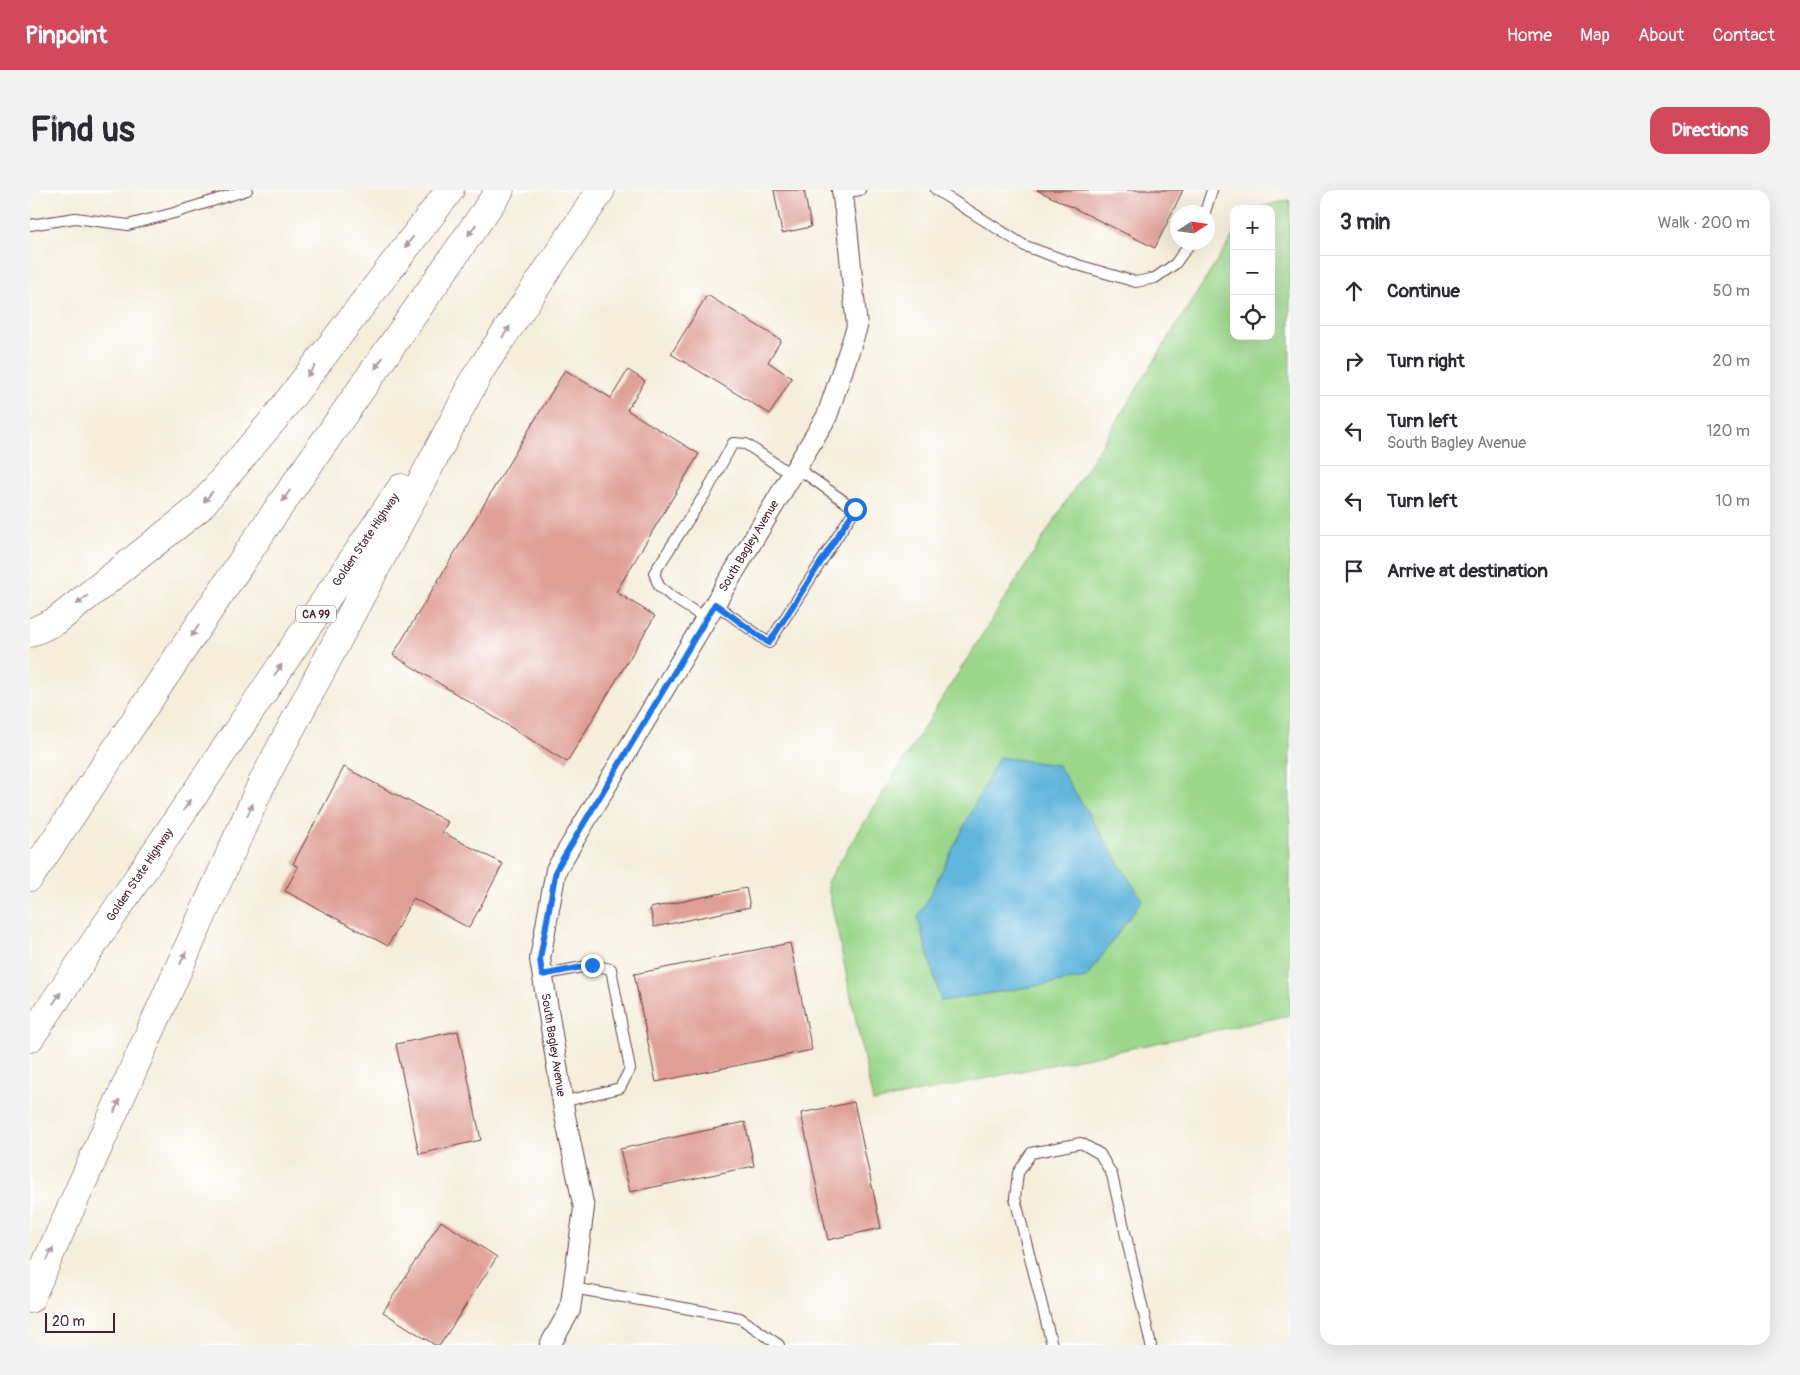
<!DOCTYPE html>
<meta charset="utf-8">
<style>
:root{--surface:#fff;--page:#f2f2f3;--text:#2b2b33;--muted:#7c7c81;--line:#e1e1e2;--accent:#d1495b}
body{margin:0;font-family:Pangolin,sans-serif;background:var(--page);color:var(--text)}
.controls{position:absolute;right:15px;top:15px;display:grid;overflow:hidden;border-radius:10px;box-shadow:0 5px 20px #0002}
.controls button{width:45px;height:45px;display:grid;place-items:center;padding:0;border:0;border-bottom:1px solid var(--line);background:var(--surface);color:var(--text);font:25px sans-serif}
.compass{position:absolute;left:1140px;top:15px;width:45px;height:45px;border-radius:50%;background:var(--surface);box-shadow:0 5px 20px #0002;rotate:78deg}
.scale{position:absolute;left:15px;bottom:12px;width:70px;box-sizing:border-box;padding-left:5px;border:2px solid #4a1f2b;border-top:0;font-size:14px;line-height:18px;white-space:nowrap;color:#4a1f2b;-webkit-text-stroke:4px #fff;paint-order:stroke}
.stop{position:absolute;width:15px;height:15px;margin:-11px;border:4px solid #1a73e8;border-radius:50%;background:#fff}
.stop.end{background:#1a73e8;border-color:#fff;box-shadow:0 1px 5px #0008}
.list{margin:0;padding:0;list-style:none}
h2{display:flex;justify-content:space-between;align-items:center;height:65px;margin:0;padding:0 20px;font-size:21px}
h2 small{font-size:16px;font-weight:400;color:var(--muted)}
.list li{display:grid;grid-template-columns:32px 1fr auto;gap:15px;align-items:center;box-sizing:border-box;height:70px;padding:0 20px;border-top:1px solid var(--line)}
.list b{display:block;font-size:19px;white-space:nowrap}
.list p{margin:0;font-size:16px;white-space:nowrap;color:var(--muted)}
.list em{font-size:16px;font-style:normal;color:var(--muted)}
.icon{flex:none;width:28px;height:28px;fill:none;stroke:currentColor;stroke-width:2;stroke-linecap:round;stroke-linejoin:round}
.map{position:relative;flex:none;width:1260px;height:1155px;overflow:hidden;border-radius:15px}
header{display:flex;align-items:center;gap:30px;box-sizing:border-box;height:70px;padding:0 25px;background:var(--accent);color:#fff}
header strong{font-size:24px}
nav{display:flex;gap:28px;margin-inline-start:auto;font-size:18px}
.intro{display:flex;align-items:center;justify-content:space-between;box-sizing:border-box;height:120px;padding:0 30px}
h1{margin:0;font-size:35px}
.button{padding:12px 22px;border-radius:15px;background:var(--accent);color:#fff;font-size:18px;font-weight:700}
main{display:flex;gap:30px;padding:0 30px}
aside{flex:1;background:var(--surface);border-radius:15px;box-shadow:0 5px 20px #0002}
.map>svg:first-child{display:block}
.green{fill:#9bd78b;stroke:#727b5b}
.water{fill:#60b6dc;stroke:#556a84}
.building{fill:#df9f95}
.lines{fill:none;stroke-linecap:round;stroke-linejoin:round}
.service-casing{stroke:#643e45;stroke-width:12}
.minor-casing{stroke:#643e45;stroke-width:22}
.motorway-casing{stroke:#643e45;stroke-width:29}
.service{stroke:#fff;stroke-width:10}
.minor{stroke:#fff;stroke-width:20}
.motorway{stroke:#fff;stroke-width:28}
.oneway{fill:#ae9aa0}
.route{stroke:#1a73e8;stroke-width:6}
.labels{text-anchor:middle;dominant-baseline:central;stroke-width:5;stroke-linejoin:round;paint-order:stroke}
.shield{fill:#fff;stroke:#80626b;stroke-width:1}
.shield-label{font-size:11px;font-weight:bold;fill:#4a1f2b}
.street-label{font-size:12px;fill:#4a1f2b;stroke:#fff}
</style>
<header>
<strong>Pinpoint</strong>
<nav><a>Home</a><a>Map</a><a>About</a><a>Contact</a></nav>
</header>
<div class="intro"><h1>Find us</h1><a class="button">Directions</a></div>
<main>
<div class="map">
<svg width="1260" height="1155" viewBox="0 0 1260 1155">
<rect width="100%" height="100%" fill="#fff"/>
<filter id="ink" filterUnits="userSpaceOnUse"><feTurbulence type="fractalNoise" baseFrequency=".02" numOctaves="2"/><feDisplacementMap in="SourceGraphic" scale="10" xChannelSelector="R" yChannelSelector="G"/><feConvolveMatrix kernelMatrix="1 2 1 2 8 2 1 2 1" color-interpolation-filters="sRGB"/></filter>
<filter id="wash" filterUnits="userSpaceOnUse"><feTurbulence type="fractalNoise" baseFrequency=".0096" numOctaves="4" result="noise"/><feDisplacementMap in="SourceGraphic" scale="20" xChannelSelector="R" yChannelSelector="G"/><feGaussianBlur stdDeviation="1.12" result="paint"/><feColorMatrix in="noise" values="0 0 0 0 0 0 0 0 0 0 0 0 0 0 0 0 0 1.4 0 .05"/><feComposite in="paint" operator="in"/></filter>
<g filter="url(#wash)">
<rect width="100%" height="100%" fill="#f4eedb"/>
<!-- green -->
<path class="green" d="M1260,10V825L843,912L797,692L1204,44V146H1241V19H1220Z"/>
<!-- water -->
<path class="water" d="M969,567L1028,575L1112,710L1056,788L911,811L888,728Z"/>
<g id="blocks">
<!-- building -->
<g class="building">
<path d="M744,0H774L781,37L752,43Z"/>
<path d="M1007,0H1153L1125,58Z"/>
<path d="M677,105L751,150L738,172L762,188L740,224L641,164Z"/>
<path d="M535,180L581,208L598,180L615,191L597,220L669,264L586,402L625,426L537,572L363,465Z"/>
<path d="M314,577L418,632L412,642L473,674L439,738L383,708L358,756L255,701L268,677L263,674Z"/>
<path d="M716,698L720,717L624,737L620,718Z"/>
<path d="M760,753L782,860L626,892L604,784Z"/>
<path d="M428,841L451,950L389,964L366,854Z"/>
<path d="M824,912L851,1038L798,1050L771,923Z"/>
<path d="M715,932L724,976L600,1002L590,959Z"/>
<path d="M411,1031L467,1067L410,1155H405L353,1122Z"/>
</g>
</g>
</g>
<g filter="url(#ink)">
<use href="#blocks" fill-opacity="0" stroke="#643e45" stroke-width="1"/>
<g class="lines">
<!-- service casing -->
<g class="service-casing">
<g id="service">
<path d="M906,0L995,56L1048,75L1106,92L1125,88L1145,74L1161,52"/>
<path d="M812,3L830,0"/>
<path d="M1175,22L1182,0"/>
<path d="M0,35L45,28L98,35L144,23L217,0"/>
<path d="M685,414L739,453L825,319L766,277"/>
<path d="M676,429L642,407L629,396L624,383L677,301L703,253L716,254L762,285"/>
<path d="M512,785L562,775L581,779L600,879L590,898L532,912"/>
<path d="M543,1098L710,1128L749,1155"/>
<path d="M1022,1155L985,1008L988,983L1001,963L1051,953L1070,964L1082,985L1121,1155"/>
</g>
</g>
<!-- minor casing -->
<g class="minor-casing">
<path id="minor" d="M520,1155L540,1120L554,1018L535,926L510,769L526,680L797,226L827,137L817,37L812,0"/>
</g>
<!-- motorway casing -->
<g class="motorway-casing">
<g id="motorway">
<path d="M441,194L571,0"/>
<path d="M0,443L26,431L169,318L246,227L420,0"/>
<path d="M0,687L233,340L470,0"/>
<path d="M0,848L371,298"/>
<path d="M0,1109L232,593L451,179"/>
</g>
</g>
<!-- service -->
<use href="#service" class="service"/>
<!-- minor -->
<use href="#minor" class="minor"/>
<!-- motorway -->
<use href="#motorway" class="motorway"/>
</g>
<!-- one-way arrows -->
<defs><path id="oneway-solid" d="M-6-.8H1V-3.2L6.5 0L1 3.2V.8H-6Z" transform="scale(1.25)"/></defs>
<g class="oneway">
<use href="#oneway-solid" transform="translate(442 40) rotate(125)"/>
<use href="#oneway-solid" transform="translate(379 52) rotate(128)"/>
<use href="#oneway-solid" transform="translate(476 142) rotate(-56)"/>
<use href="#oneway-solid" transform="translate(349 173) rotate(125)"/>
<use href="#oneway-solid" transform="translate(281 181) rotate(127)"/>
<use href="#oneway-solid" transform="translate(256 306) rotate(125)"/>
<use href="#oneway-solid" transform="translate(178 307) rotate(130)"/>
<use href="#oneway-solid" transform="translate(52 410) rotate(142)"/>
<use href="#oneway-solid" transform="translate(165 441) rotate(124)"/>
<use href="#oneway-solid" transform="translate(248 480) rotate(-56)"/>
<use href="#oneway-solid" transform="translate(157 615) rotate(-56)"/>
<use href="#oneway-solid" transform="translate(220 620) rotate(-66)"/>
<use href="#oneway-solid" transform="translate(153 768) rotate(-66)"/>
<use href="#oneway-solid" transform="translate(27 808) rotate(-56)"/>
<use href="#oneway-solid" transform="translate(87 916) rotate(-66)"/>
<use href="#oneway-solid" transform="translate(20 1064) rotate(-66)"/>
</g>
</g>
<g class="lines" filter="url(#ink)">
<!-- route -->
<path class="route" d="M562,775L512,785L510,769L526,680L685,414L739,453L825,319"/>
</g>
<g class="labels">
<!-- shield labels -->
<rect class="shield" x="266" y="415.5" width="40" height="17" rx="4"/>
<g class="shield-label">
<text x="286" y="424">CA 99</text>
</g>
<!-- street labels -->
<g class="street-label">
<text transform="translate(336 350) rotate(-56)">Golden State Highway</text>
<text transform="translate(719 356) rotate(-59)">South Bagley Avenue</text>
<text transform="translate(110 685) rotate(-56)">Golden State Highway</text>
<text transform="translate(523 855) rotate(81)">South Bagley Avenue</text>
</g>
</g>
</svg>
<div class="controls">
<button>+</button>
<button>−</button>
<button><svg class="icon" aria-label="locate" viewBox="0 0 24 24"><circle cx="12" cy="12" r="6"/><path d="M12 2v4M12 18v4M2 12h4M18 12h4"/></svg></button>
</div>
<svg class="compass" viewBox="-18 -18 36 36"><path d="M0-13l5 13h-10z" fill="#e53935"/><path d="M0 13l5-13h-10z" fill="#7c7c81"/></svg>
<div class="scale">20 m</div>
<div class="stop" style="left:825px;top:319px"></div>
<div class="stop end" style="left:562px;top:775px"></div>
</div>
<aside>
<h2>3 min<small>Walk · 200 m</small></h2>
<ul class="list">
<li><svg class="icon" aria-label="ahead" viewBox="0 0 24 24"><path d="M12 20V5M6 11l6-6 6 6"/></svg><div><b>Continue</b></div><em>50 m</em></li>
<li><svg class="icon" aria-label="right" viewBox="0 0 24 24"><path d="M7 20v-9h11M14 6l5 5-5 5"/></svg><div><b>Turn right</b></div><em>20 m</em></li>
<li><svg class="icon" aria-label="left" viewBox="0 0 24 24"><path d="M17 20v-9H6M10 6l-5 5 5 5"/></svg><div><b>Turn left</b><p>South Bagley Avenue</p></div><em>120 m</em></li>
<li><svg class="icon" aria-label="left" viewBox="0 0 24 24"><path d="M17 20v-9H6M10 6l-5 5 5 5"/></svg><div><b>Turn left</b></div><em>10 m</em></li>
<li><svg class="icon" aria-label="arrive" viewBox="0 0 24 24"><path d="M6 21V4h12l-3 4 3 4H6"/></svg><div><b>Arrive at destination</b></div></li>
</ul>
</aside>
</main>
